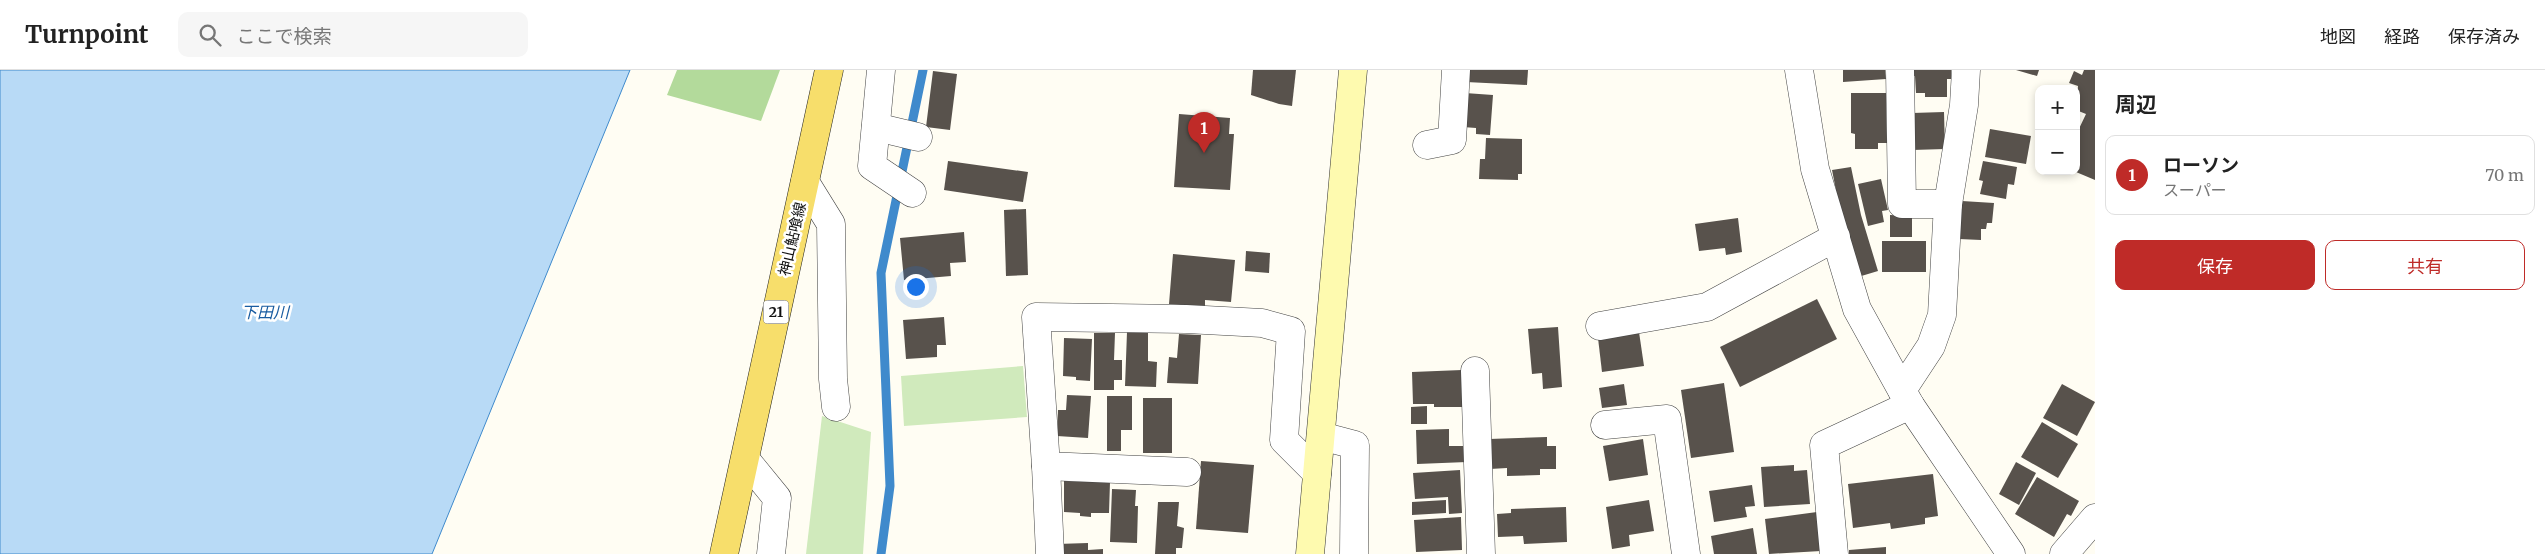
<!DOCTYPE html>
<html lang="ja">
<meta charset="utf-8">
<style>
:root{--surface:#fff;--page:#f6f6f6;--text:#222;--muted:#767676;--line:#e0e0e0;--accent:#bf2b28}
body{margin:0;font-family:Merriweather,"Noto Sans JP",serif;background:var(--page);color:var(--text)}
.controls{position:absolute;right:15px;top:15px;display:grid;overflow:hidden;border-radius:10px;box-shadow:0 2px 8px #0003}
.controls button{width:45px;height:45px;display:grid;place-items:center;padding:0;border:0;border-bottom:1px solid var(--line);background:var(--surface);color:var(--text);font:25px sans-serif}
.you{position:absolute;left:915px;top:216px;width:18px;height:18px;margin:-12px;border:4px solid #fff;border-radius:50%;background:#1a73e8;box-shadow:0 0 0 8px #1a73e833}
.badge{display:grid;place-items:center;width:32px;height:32px;border-radius:50%;background:var(--accent);color:#fff;font-size:16px;font-weight:700}
.pin{position:absolute;translate:-50% -41px;filter:drop-shadow(0 1px 2px #0008)}
.pin::after{content:'';position:absolute;top:26px;width:18px;height:15px;background:inherit;clip-path:polygon(0 0,100% 0,50% 100%)}
.list{margin:0;padding:0;list-style:none}
h2{display:flex;justify-content:space-between;align-items:center;height:65px;margin:0;padding:0 20px;font-size:21px}
h2 small{font-size:16px;font-weight:400;color:var(--muted)}
.list li{display:grid;grid-template-columns:32px 1fr auto;gap:15px;align-items:center;box-sizing:border-box;height:80px;margin:0 10px 10px;padding:0 10px;border:1px solid var(--line);border-radius:10px}
.list b{display:block;font-size:19px;white-space:nowrap}
.list p{margin:0;font-size:16px;white-space:nowrap;color:var(--muted)}
.list em{font-size:16px;font-style:normal;color:var(--muted)}
.actions{display:flex;gap:10px;padding:15px 20px}
.actions a{flex:1;padding:11px 0;border:1px solid var(--accent);border-radius:10px;text-align:center;font-size:18px;color:var(--accent)}
.actions .main{background:var(--accent);color:#fff}
.icon{flex:none;width:28px;height:28px;fill:none;stroke:currentColor;stroke-width:2;stroke-linecap:round;stroke-linejoin:round}
.map{position:relative;flex:none;width:2095px;height:484px;overflow:hidden}
header{display:flex;align-items:center;gap:30px;box-sizing:border-box;height:70px;padding:0 25px;background:var(--surface);border-bottom:1px solid var(--line)}
header strong{font-size:24px}
nav{display:flex;gap:28px;margin-inline-start:auto;font-size:18px}
.search{width:350px;height:45px;background:var(--page);display:flex;align-items:center;gap:12px;box-sizing:border-box;padding:0 18px;border-radius:10px;color:var(--muted);font-size:19px}
main{display:flex}
aside{flex:1;background:var(--surface)}
.map>svg:first-child{display:block}
.green{fill:#d0eabc}
.forest{fill:#b3da9b}
.water{fill:#b8daf6;stroke:#3f8acc}
.lines{fill:none;stroke-linecap:round;stroke-linejoin:round}
.stream{stroke:#3f8acc;stroke-width:9}
.building{fill:#58524c}
.street-casing{stroke:#434343;stroke-width:29}
.secondary-casing{stroke:#323232;stroke-width:29}
.primary-casing{stroke:#212121;stroke-width:29}
.street{stroke:#fff;stroke-width:28}
.secondary{stroke:#fefaaf;stroke-width:28}
.primary{stroke:#f7de6b;stroke-width:28}
.labels{text-anchor:middle;dominant-baseline:central;stroke-width:5;stroke-linejoin:round;paint-order:stroke}
.shield{fill:#fff;stroke:#585858;stroke-width:1}
.shield-label{font-size:14px;font-weight:bold;fill:#101010}
.street-label{font-size:15px;fill:#101010;stroke:#fff}
.water-label{font-size:16px;font-style:italic;fill:#195ca1;stroke:#fff}
</style>
<header>
<strong>Turnpoint</strong>
<div class="search"><svg class="icon" aria-label="search" viewBox="0 0 24 24"><circle cx="10" cy="10" r="6"/><path d="M15 15l6 6"/></svg>ここで検索</div>
<nav><a>地図</a><a>経路</a><a>保存済み</a></nav>
</header>
<main>
<div class="map">
<svg width="2095" height="484" viewBox="0 0 2095 484">
<rect width="100%" height="100%" fill="#fffdf3"/>
<!-- green -->
<g class="green">
<path d="M1023,296L1027,347L904,356L901,306Z"/>
<path d="M822,346L871,362L863,484H806Z"/>
</g>
<!-- forest -->
<path class="forest" d="M677,0H780L761,51L667,25Z"/>
<!-- water -->
<path class="water" d="M0,0H630L432,484H0Z"/>
<g class="lines">
<!-- stream -->
<path class="stream" d="M881,484L890,416L881,203L923,0"/>
</g>
<!-- building -->
<g class="building">
<path d="M1253,0H1296L1292,36L1279,34L1251,25Z"/>
<path d="M1467,0H1528L1527,15L1466,12Z"/>
<path d="M1843,0H1885L1886,9L1843,12Z"/>
<path d="M1909,0H1951V9H1947V27H1925V23H1916L1915,6H1909Z"/>
<path d="M2016,0H2039L2037,6Z"/>
<path d="M2084,0H2095V110L2076,102V65L2086,44L2076,40L2078,16L2069,13L2074,1L2082,5Z"/>
<path d="M933,1L957,4L950,60L926,57Z"/>
<path d="M1465,23L1493,25L1490,65L1476,64V58L1463,57Z"/>
<path d="M1851,23H1886L1887,73H1878V79H1855V64L1851,63Z"/>
<path d="M1944,42L1945,79L1912,80V43Z"/>
<path d="M1179,44L1230,48L1229,64H1234L1230,120L1174,117Z"/>
<path d="M1990,59L2031,66L2026,94L1985,87Z"/>
<path d="M1486,68L1522,69V104H1518V110L1479,109L1480,89H1485Z"/>
<path d="M948,91L1028,102L1023,132L944,120Z"/>
<path d="M1983,91L2017,97L2014,115L2008,114L2006,129L1980,124L1983,111L1979,110Z"/>
<path d="M1851,97L1861,145L1878,201L1858,207L1842,151L1832,100Z"/>
<path d="M1881,109L1888,140L1882,141L1884,152L1868,156L1858,114Z"/>
<path d="M1962,131L1994,133L1992,153H1987L1986,159H1981V170L1959,169Z"/>
<path d="M1026,139L1028,205L1006,206L1004,140Z"/>
<path d="M1890,145L1912,146V167H1890Z"/>
<path d="M1738,148L1742,182L1726,185L1725,178L1699,181L1695,154Z"/>
<path d="M964,162L966,192L950,193L951,206L904,210L900,168Z"/>
<rect x="1882" y="171" width="44" height="31"/>
<path d="M1246,181L1270,183L1269,203L1245,201Z"/>
<path d="M1173,184L1235,190L1231,232L1205,230V237L1169,234Z"/>
<path d="M1817,229L1837,269L1740,317L1720,277Z"/>
<path d="M944,247L946,275H937V287L906,289L903,250Z"/>
<path d="M1558,257L1562,317L1543,319L1542,303L1532,304L1528,259Z"/>
<path d="M1127,262H1148V291L1157,292L1156,317L1125,316Z"/>
<path d="M1639,262L1644,296L1602,302L1598,268Z"/>
<path d="M1094,263H1115L1114,290H1122V310H1114V320H1094Z"/>
<path d="M1179,264L1201,265L1198,314L1167,313L1169,287L1177,288Z"/>
<path d="M1064,268L1092,269L1090,311L1076,310V307L1063,306Z"/>
<path d="M1462,300L1463,337H1434V334H1413L1412,302Z"/>
<path d="M1724,313L1734,382L1691,388L1681,320Z"/>
<path d="M1624,314L1627,335L1602,338L1599,318Z"/>
<path d="M2062,314L2095,332L2077,366L2043,348Z"/>
<path d="M1067,325L1091,326L1088,368L1057,366L1058,340H1066Z"/>
<path d="M1107,326H1132V360H1121V381H1107Z"/>
<rect x="1143" y="328" width="29" height="55"/>
<path d="M1427,336V354H1411V337Z"/>
<path d="M2042,352L2078,374L2058,408L2021,387Z"/>
<path d="M1449,359V376H1467V392L1417,394L1416,360Z"/>
<path d="M1547,367V376H1556V399H1540V405L1507,406V398L1490,399L1489,369Z"/>
<path d="M1643,369L1648,405L1609,411L1603,376Z"/>
<path d="M1201,391L1254,395L1248,463L1196,459Z"/>
<path d="M2016,392L2036,403L2019,435L1999,424Z"/>
<path d="M1794,395V401L1807,400L1810,434L1764,437L1761,397Z"/>
<path d="M1460,400L1462,443L1449,444L1448,427L1415,429L1413,403Z"/>
<path d="M1933,404L1938,446L1925,448V454L1891,459L1890,453L1853,458L1848,414Z"/>
<path d="M2037,407L2079,431L2071,446L2067,444L2054,467L2015,444Z"/>
<path d="M1064,411L1110,412L1109,443H1091V447L1080,446V443L1064,442Z"/>
<path d="M1752,415L1755,436L1745,437L1747,447L1714,452L1709,421Z"/>
<path d="M1112,419L1136,420L1135,436H1138L1137,473L1110,472Z"/>
<path d="M1446,430V443L1412,445V432Z"/>
<path d="M1649,430L1654,461L1629,465L1630,476L1612,479L1606,437Z"/>
<path d="M1158,432H1179L1177,456L1184,458L1182,478H1176V484H1155Z"/>
<path d="M1566,437L1567,472L1524,474L1523,466L1498,467L1497,444L1511,443V439Z"/>
<path d="M1817,442L1821,481L1769,484L1765,449Z"/>
<path d="M1461,447L1462,480L1416,482L1414,450Z"/>
<path d="M1753,458L1757,484H1714L1711,466Z"/>
<path d="M1088,473V480L1103,479V484H1058L1057,474Z"/>
<path d="M1886,477V484H1849V480Z"/>
</g>
<g class="lines">
<!-- street casing -->
<g class="street-casing">
<g id="street">
<path d="M881,0L872,96L912,123"/>
<path d="M1799,0L1815,99L1857,239L1910,335L2011,484"/>
<path d="M1900,0L1902,134H1948L1942,245L1931,276L1902,320"/>
<path d="M876,57L918,67"/>
<path d="M1427,75L1452,70L1456,0"/>
<path d="M805,112L831,154L833,309L836,337"/>
<path d="M1948,134L1964,35L1966,0"/>
<path d="M1600,256L1707,237L1836,167"/>
<path d="M1475,301L1481,484"/>
<path d="M1605,355L1667,349L1686,484"/>
<path d="M1321,366L1355,375L1354,484"/>
<path d="M746,390L777,428L771,484"/>
<path d="M1046,396L1050,484"/>
<path d="M1187,402L1046,396L1036,247L1186,249L1262,253L1291,261L1284,370L1317,403"/>
<path d="M1834,484L1824,375L1910,335"/>
<path d="M2064,484L2095,448"/>
</g>
</g>
<!-- secondary casing -->
<g class="secondary-casing">
<path id="secondary" d="M1310,484L1353,0"/>
</g>
<!-- primary casing -->
<g class="primary-casing">
<path id="primary" d="M724,484L829,0"/>
</g>
<!-- street -->
<use href="#street" class="street"/>
<!-- secondary -->
<use href="#secondary" class="secondary"/>
<!-- primary -->
<use href="#primary" class="primary"/>
</g>
<g class="labels">
<!-- shield labels -->
<rect class="shield" x="763.5" y="230.5" width="25" height="23" rx="4"/>
<g class="shield-label">
<text x="776" y="242">21</text>
</g>
<!-- street labels -->
<g class="street-label">
<text transform="translate(792 169) rotate(-77)">神山鮎喰線</text>
</g>
<!-- water labels -->
<g class="water-label">
<text x="265" y="242">下田川</text>
</g>
</g>
</svg>
<div class="controls">
<button>+</button>
<button>−</button>
</div>
<div class="you"></div>
<div class="pin badge" style="left:1204px;top:83px">1</div>
</div>
<aside>
<h2>周辺<small></small></h2>
<ul class="list">
<li><span class="badge">1</span><div><b>ローソン</b><p>スーパー</p></div><em>70 m</em></li>
</ul>
<div class="actions"><a class="main">保存</a><a>共有</a></div>
</aside>
</main>
